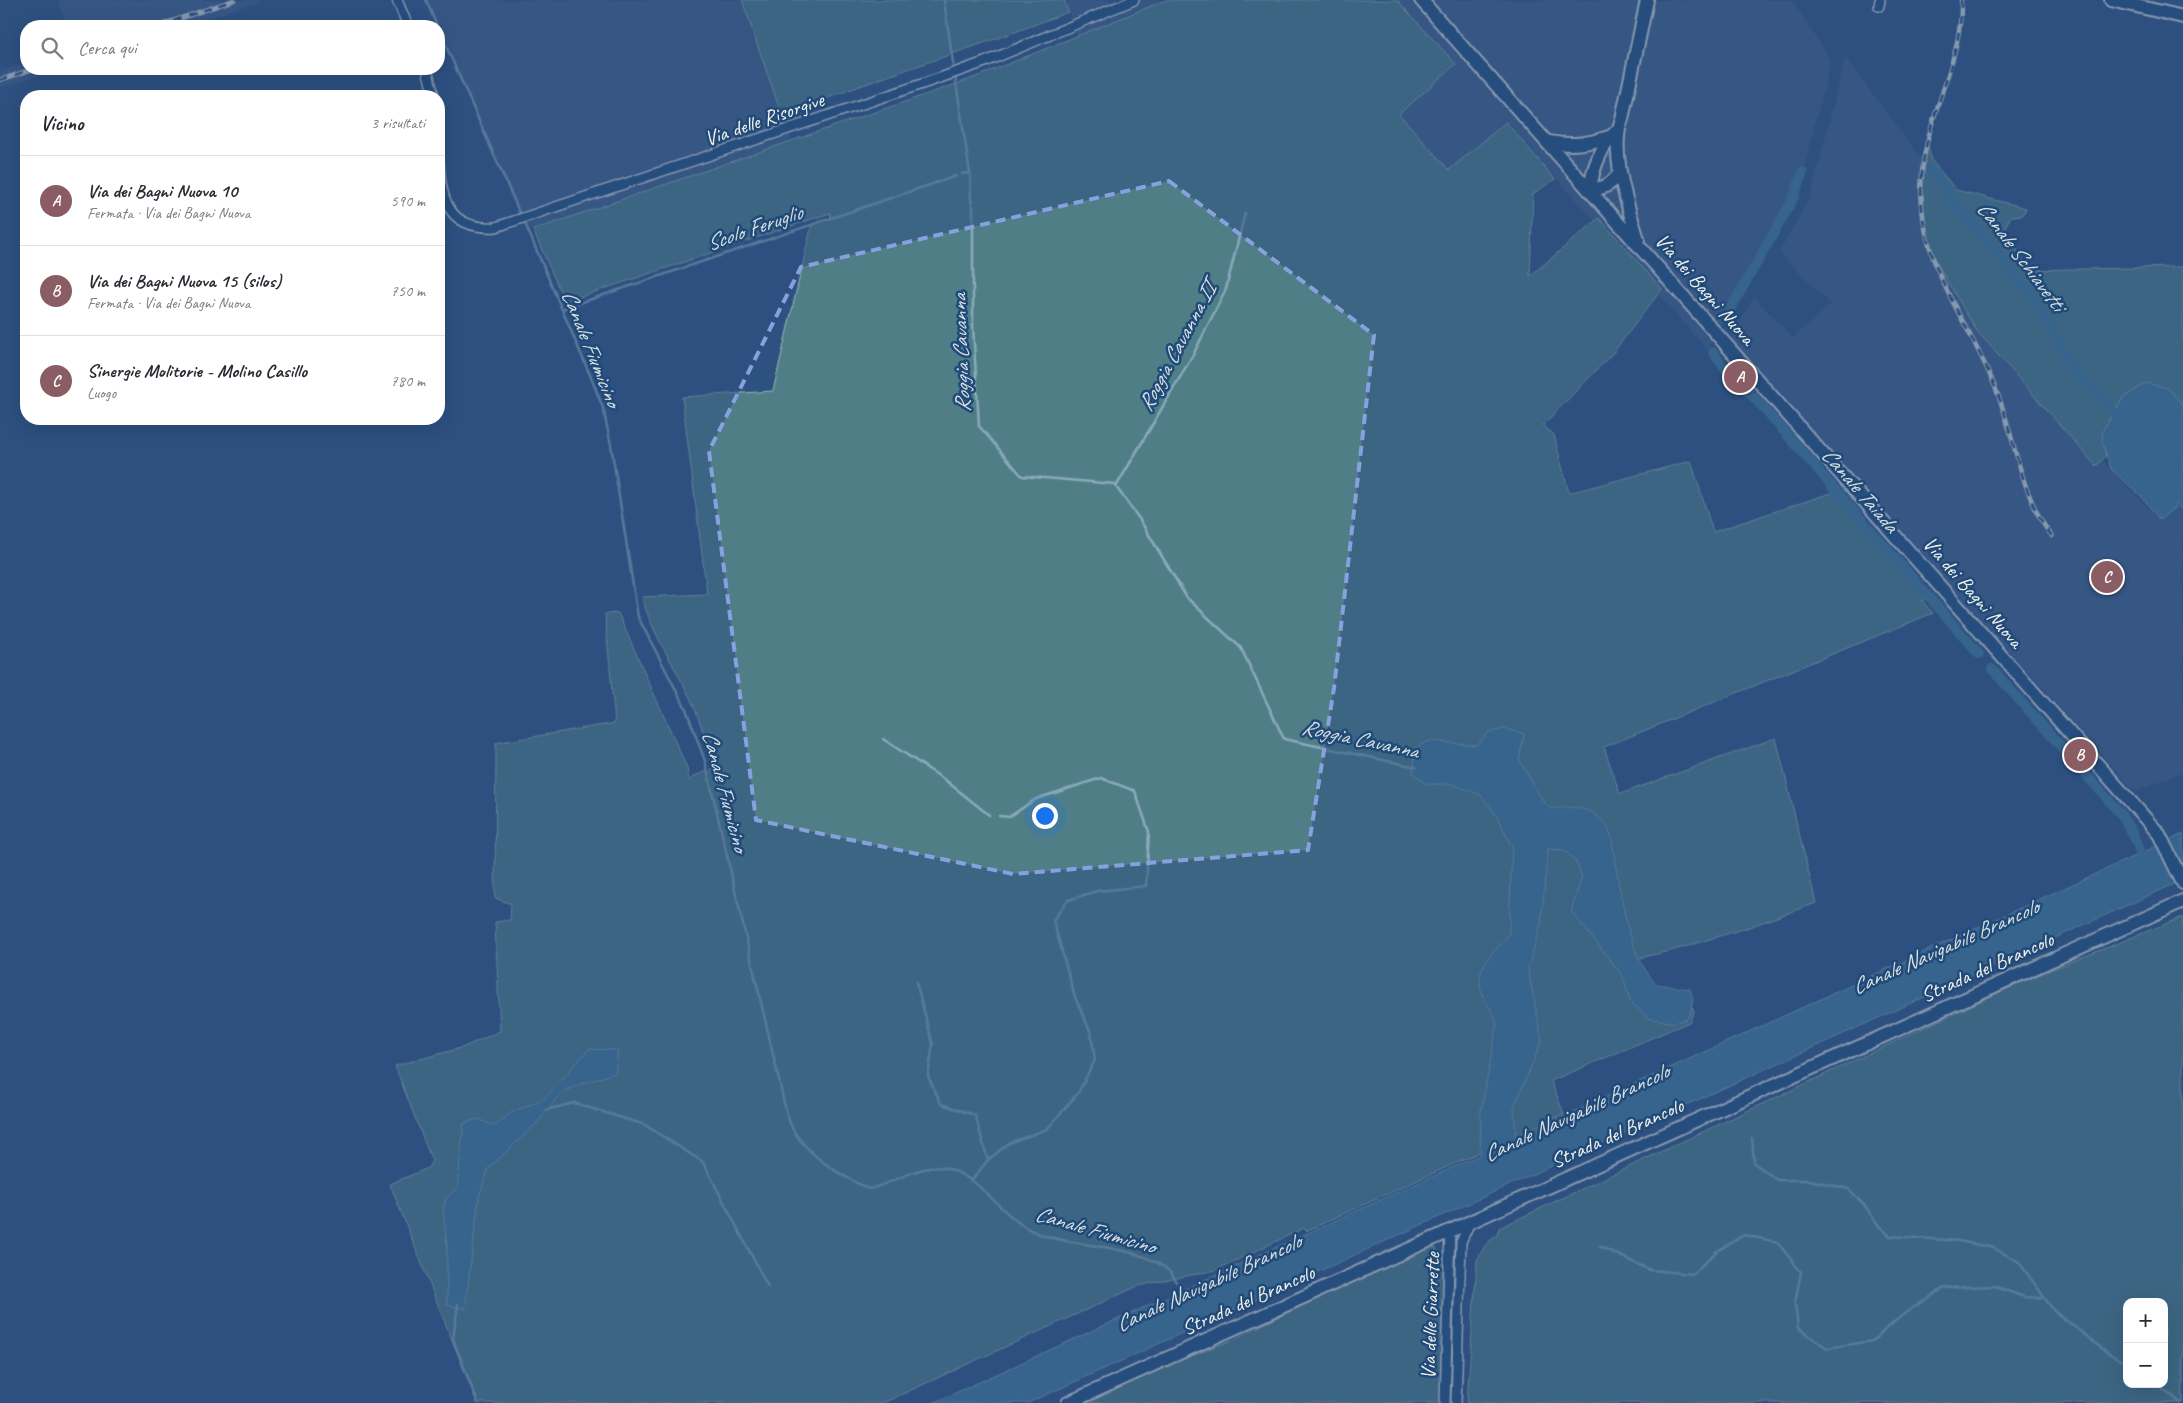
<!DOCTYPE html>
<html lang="it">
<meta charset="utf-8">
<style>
:root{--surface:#fff;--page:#f2f2f3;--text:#2b2b33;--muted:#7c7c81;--line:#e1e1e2;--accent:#8a5d65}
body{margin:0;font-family:Caveat,sans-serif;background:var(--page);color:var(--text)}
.controls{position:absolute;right:15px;bottom:15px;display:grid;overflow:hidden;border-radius:10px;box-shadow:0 5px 20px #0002}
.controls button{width:45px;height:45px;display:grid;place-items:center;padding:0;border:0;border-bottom:1px solid var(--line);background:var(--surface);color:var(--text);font:25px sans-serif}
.you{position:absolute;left:1044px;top:815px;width:18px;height:18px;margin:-12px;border:4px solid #fff;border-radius:50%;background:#1a73e8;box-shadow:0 0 0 8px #1a73e833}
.badge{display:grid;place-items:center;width:32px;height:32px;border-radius:50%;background:var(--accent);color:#fff;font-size:16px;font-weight:700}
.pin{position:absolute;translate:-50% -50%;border:2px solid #fff;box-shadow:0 1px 5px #0006}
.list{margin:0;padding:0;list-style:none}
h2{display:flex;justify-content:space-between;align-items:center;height:65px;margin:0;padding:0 20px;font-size:21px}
h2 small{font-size:16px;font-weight:400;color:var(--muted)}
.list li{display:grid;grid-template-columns:32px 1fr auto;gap:15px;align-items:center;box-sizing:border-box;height:90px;padding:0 20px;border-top:1px solid var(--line)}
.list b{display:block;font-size:19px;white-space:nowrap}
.list p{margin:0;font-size:16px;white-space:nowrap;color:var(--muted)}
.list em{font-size:16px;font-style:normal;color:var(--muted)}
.icon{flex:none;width:28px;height:28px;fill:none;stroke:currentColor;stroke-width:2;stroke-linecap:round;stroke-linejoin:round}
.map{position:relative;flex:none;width:2183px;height:1403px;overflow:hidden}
.search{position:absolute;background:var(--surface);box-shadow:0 5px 20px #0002;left:20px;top:20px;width:425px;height:55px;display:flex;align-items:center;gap:12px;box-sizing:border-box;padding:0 18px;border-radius:20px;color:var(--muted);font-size:19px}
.panel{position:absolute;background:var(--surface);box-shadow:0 5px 20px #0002;left:20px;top:90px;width:425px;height:335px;border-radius:20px}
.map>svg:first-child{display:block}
.built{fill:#415d89}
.green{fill:#507e87;stroke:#a2b8b8;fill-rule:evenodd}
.water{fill:#437b9d;stroke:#8aaabb}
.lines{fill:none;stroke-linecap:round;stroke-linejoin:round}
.stream{stroke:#8aaabb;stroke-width:2.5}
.canal{stroke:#437b9d;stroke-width:10}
.street-casing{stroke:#f4f1e8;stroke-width:12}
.secondary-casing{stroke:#f4f1e8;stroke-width:16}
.street{stroke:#1f4a7a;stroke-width:9}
.secondary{stroke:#1f4a7a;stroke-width:12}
.rail-casing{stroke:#f4f1e8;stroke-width:4.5}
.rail{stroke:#1f4a7a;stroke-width:2.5;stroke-dasharray:8;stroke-linecap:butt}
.marked{fill:none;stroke:#88a0e0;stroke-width:4;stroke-dasharray:10 6;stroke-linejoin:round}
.labels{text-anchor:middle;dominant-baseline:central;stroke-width:5;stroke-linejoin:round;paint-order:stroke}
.street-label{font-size:21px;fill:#f4f1e8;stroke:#1f4a7a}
.water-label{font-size:22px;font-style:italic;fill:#d9dfdd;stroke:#1f4a7a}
</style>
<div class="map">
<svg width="2183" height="1403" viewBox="0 0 2183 1403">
<rect width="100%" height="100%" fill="#2d5180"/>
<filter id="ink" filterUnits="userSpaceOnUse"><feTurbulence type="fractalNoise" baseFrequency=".02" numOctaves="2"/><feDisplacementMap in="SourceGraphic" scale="10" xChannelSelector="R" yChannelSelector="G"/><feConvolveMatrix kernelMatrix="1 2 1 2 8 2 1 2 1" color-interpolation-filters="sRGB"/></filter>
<g filter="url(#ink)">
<!-- built -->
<g class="built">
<path d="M58,0H262L184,26H67Z"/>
<path d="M426,0H742L792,140L528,231Z"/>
<path d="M1064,0H1166L1076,36Z"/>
<path d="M1397,0H1792L1831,60L1803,172L1793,199L1707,350L1507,122L1449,170L1399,114L1456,64Z"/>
<path d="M1845,57L2033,308L2103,461L2160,520L2177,504L2183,511V772L2135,792L1731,339L1754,296L1793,338L1830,304L1779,252L1811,195Z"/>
<path d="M26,63V69H58L0,88V71Z"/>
</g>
<!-- green -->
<g class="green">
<path d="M742,0H1064L1068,12C974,49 876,77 782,116Z"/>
<path d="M1166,0H1397L1456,64L1399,114L1449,170L1506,122L1555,179L1533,194L1530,276L1599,218L1662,289L1612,354L1543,425L1554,435L1569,493L1691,461L1713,532L1834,492L1927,599L1922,601L1933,613L1604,747L1620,794L1776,738L1816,903L1746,928L1674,950L1635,959L1642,981L1691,1004L1694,1012L1689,1022L1551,1081L1564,1114L1306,1231L1304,1228L1216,1270L1138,1286L883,1403H477L390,1184L428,1168L432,1161L395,1066L464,1047L500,1031L495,922L510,920L511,904L495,898L496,743L615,723L605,614L618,613L687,768L689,781L694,776L713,769C707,746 702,724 692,702C676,667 652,635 642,597L707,594L682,397L773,391L812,224L831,218L830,213L565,302L533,230L968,80Z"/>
<path d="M1927,139L1931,160L1956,190L2026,208L2023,215L2011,216L2004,229L2029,270L2183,267V405L2168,388L2123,398C2108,422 2099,427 2106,456L2096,466L1976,330L1931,253L1924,220L1921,198L1923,162Z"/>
<path d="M2183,917V1403H1467L1477,1260L1486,1244L1497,1235L1499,1228L2021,982ZM2127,1302H2164V1384H2127Z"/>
<path d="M1434,1245L1443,1261L1440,1403H1085L1156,1370L1232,1340L1321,1296Z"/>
</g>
<!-- water -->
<g class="water">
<path d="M2146,383L2168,388L2183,405V511L2177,505L2160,520L2141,496L2111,469L2102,440L2103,430L2123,398Z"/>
<path d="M1505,729L1524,734L1519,760L1543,801L1551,809C1573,805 1595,807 1608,828C1613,837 1613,852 1615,862C1623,904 1627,951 1656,984L1690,989L1693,999L1690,1014L1686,1019L1674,1023L1648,1018L1630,1001L1623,976L1571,911L1582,877L1576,862L1564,850L1548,849L1541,923L1528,969L1542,1041L1514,1107L1516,1138L2183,834V880L1028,1403H933L1480,1155L1481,1111L1497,1025C1495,1014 1490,1009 1485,1000C1470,970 1491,955 1509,935L1512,847L1498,818L1481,795L1452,784H1426L1413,773L1416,748L1428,741L1477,745L1489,732Z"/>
<path d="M589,1049L618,1050L615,1073L581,1084L560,1094L538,1122L488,1169L479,1197L465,1309L447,1305V1246L443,1211L446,1198L457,1188L464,1123L478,1119L495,1126L511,1113L545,1098Z"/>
</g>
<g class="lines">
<!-- stream -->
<g class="stream">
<path d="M426,0L437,26"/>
<path d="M944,0L954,70"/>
<path d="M439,30L521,216"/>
<path d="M955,76L970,173"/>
<path d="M962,174L970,173L971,200L973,208V326L979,426L1022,476L1114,484L1140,520L1187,598L1241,648L1284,739L1416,767"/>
<path d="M524,221L590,375L603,408L611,445L638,617L686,709L705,761L779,1080C783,1097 786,1121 797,1136C814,1159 843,1177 869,1189C894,1184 922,1161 949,1169C985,1180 1003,1220 1037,1233C1073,1248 1142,1244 1170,1272C1175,1278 1178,1285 1183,1291"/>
<path d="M562,309L956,176"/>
<path d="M1116,487L1194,353L1226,289L1245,213"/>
<path d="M883,739L945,780L989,815"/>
<path d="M916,982L933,1044L928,1076L941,1104L975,1115L988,1160"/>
<path d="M546,1110L574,1103L645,1125L703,1162L768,1287"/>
<path d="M1752,1138L1754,1163L1777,1180H1809L1849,1189L1865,1206L1879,1226L1890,1236L1959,1241L1994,1248L2019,1262L2054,1311L2108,1353L2127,1364"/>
<path d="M971,1181L988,1160L1009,1143L1047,1129L1078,1093L1095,1060L1091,1033L1075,997L1053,920L1068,900L1097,891L1146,886L1149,832L1135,791L1101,778L1036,799L1009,817L999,816"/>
<path d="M1599,1246L1650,1270L1693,1274L1717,1251L1744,1235L1777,1242L1801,1272L1795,1303L1798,1328L1827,1348L1872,1341L1905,1313L1944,1288L1994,1286L2024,1297L2044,1298"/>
<path d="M458,1304L453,1339L478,1403"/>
<path d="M2157,1384L2181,1403"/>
</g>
<!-- canal -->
<g class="canal">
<path d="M1930,170L1942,183L1959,209L2036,300L2073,370L2114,413"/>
<path d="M1726,317L1793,199L1803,172"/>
<path d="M1713,352L1722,365L1761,405L1979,654"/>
<path d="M1992,669L2120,813L2133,834L2145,865"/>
</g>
<!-- street casing -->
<g class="street-casing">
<g id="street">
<path d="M397,0L408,26"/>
<path d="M1879,6L1880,0"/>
<path d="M427,69L434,96"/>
<path d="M439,163C441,202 450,230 496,227L934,80L985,62L1134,0"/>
<path d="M1445,1403L1450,1230"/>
<path d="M1456,1403L1461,1242L1471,1220"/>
</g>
</g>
<!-- secondary casing -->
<g class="secondary-casing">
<g id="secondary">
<path d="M1421,0L2159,834L2183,883"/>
<path d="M2111,0L2183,17"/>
<path d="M1549,142C1571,146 1587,144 1609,137"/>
<path d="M1591,189C1591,170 1603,142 1618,130"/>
<path d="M1591,189C1605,189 1611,184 1620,173"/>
<path d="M1638,239C1628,208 1609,150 1622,119L1647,0"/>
<path d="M1068,1403L2183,901"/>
</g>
</g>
<!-- street -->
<use href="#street" class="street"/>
<!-- secondary -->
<use href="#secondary" class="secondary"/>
<!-- rail casing -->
<g class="rail-casing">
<g id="rail">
<path d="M1961,0C1963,61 1927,113 1922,173C1914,263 1967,314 1997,392C2015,437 2021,498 2052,536"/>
<path d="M158,26L234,0"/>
<path d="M0,80L33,69"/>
</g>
</g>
<!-- rail -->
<use href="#rail" class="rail"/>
</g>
</g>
<!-- marked area -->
<path d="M0 0H2183V1403H0ZM1169,181L1374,335L1334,688L1308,850L1013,874L756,820L709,451L801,267Z" fill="#2d5180" fill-opacity=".55" fill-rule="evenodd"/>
<path class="marked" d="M1169,181L1374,335L1334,688L1308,850L1013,874L756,820L709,451L801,267Z"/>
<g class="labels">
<!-- street labels -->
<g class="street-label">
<text transform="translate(764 119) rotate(-19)">Via delle Risorgive</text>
<text transform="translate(1705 289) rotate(49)">Via dei Bagni Nuova</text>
<text transform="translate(1973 592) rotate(49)">Via dei Bagni Nuova</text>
<text transform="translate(1987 967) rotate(-24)">Strada del Brancolo</text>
<text transform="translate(1617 1133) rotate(-24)">Strada del Brancolo</text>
<text transform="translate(1248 1300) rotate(-24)">Strada del Brancolo</text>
<text transform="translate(1430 1316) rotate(-88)">Via delle Giarrette</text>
</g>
<!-- water labels -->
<g class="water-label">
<text transform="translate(754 228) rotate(-19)">Scolo Feruglio</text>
<text transform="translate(2021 256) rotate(53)">Canale Schiavetti</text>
<text transform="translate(1177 347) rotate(-62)">Roggia Cavanna II</text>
<text transform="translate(591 348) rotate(68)">Canale Fiumicino</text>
<text transform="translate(961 353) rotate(-92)">Roggia Cavanna</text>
<text transform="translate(1860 490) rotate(49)">Canale Taiada</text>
<text transform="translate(1360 739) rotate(12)">Roggia Cavanna</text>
<text transform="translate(725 791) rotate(75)">Canale Fiumicino</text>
<text transform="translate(1945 947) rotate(-24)">Canale Navigabile Brancolo</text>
<text transform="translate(1576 1113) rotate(-25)">Canale Navigabile Brancolo</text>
<text transform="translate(1095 1230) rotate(16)">Canale Fiumicino</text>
<text transform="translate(1208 1283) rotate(-25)">Canale Navigabile Brancolo</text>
</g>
</g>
</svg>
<div class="controls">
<button>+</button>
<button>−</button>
</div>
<div class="you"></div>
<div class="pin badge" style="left:1740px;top:377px">A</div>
<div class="pin badge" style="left:2080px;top:755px">B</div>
<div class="pin badge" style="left:2107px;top:577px">C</div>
<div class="search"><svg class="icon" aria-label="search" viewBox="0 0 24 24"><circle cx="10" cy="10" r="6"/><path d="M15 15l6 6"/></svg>Cerca qui</div>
<section class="panel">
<h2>Vicino<small>3 risultati</small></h2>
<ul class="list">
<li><span class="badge">A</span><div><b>Via dei Bagni Nuova 10</b><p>Fermata · Via dei Bagni Nuova</p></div><em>590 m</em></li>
<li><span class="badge">B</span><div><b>Via dei Bagni Nuova 15 (silos)</b><p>Fermata · Via dei Bagni Nuova</p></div><em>750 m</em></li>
<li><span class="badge">C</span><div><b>Sinergie Molitorie - Molino Casillo</b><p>Luogo</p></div><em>780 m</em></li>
</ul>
</section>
</div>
